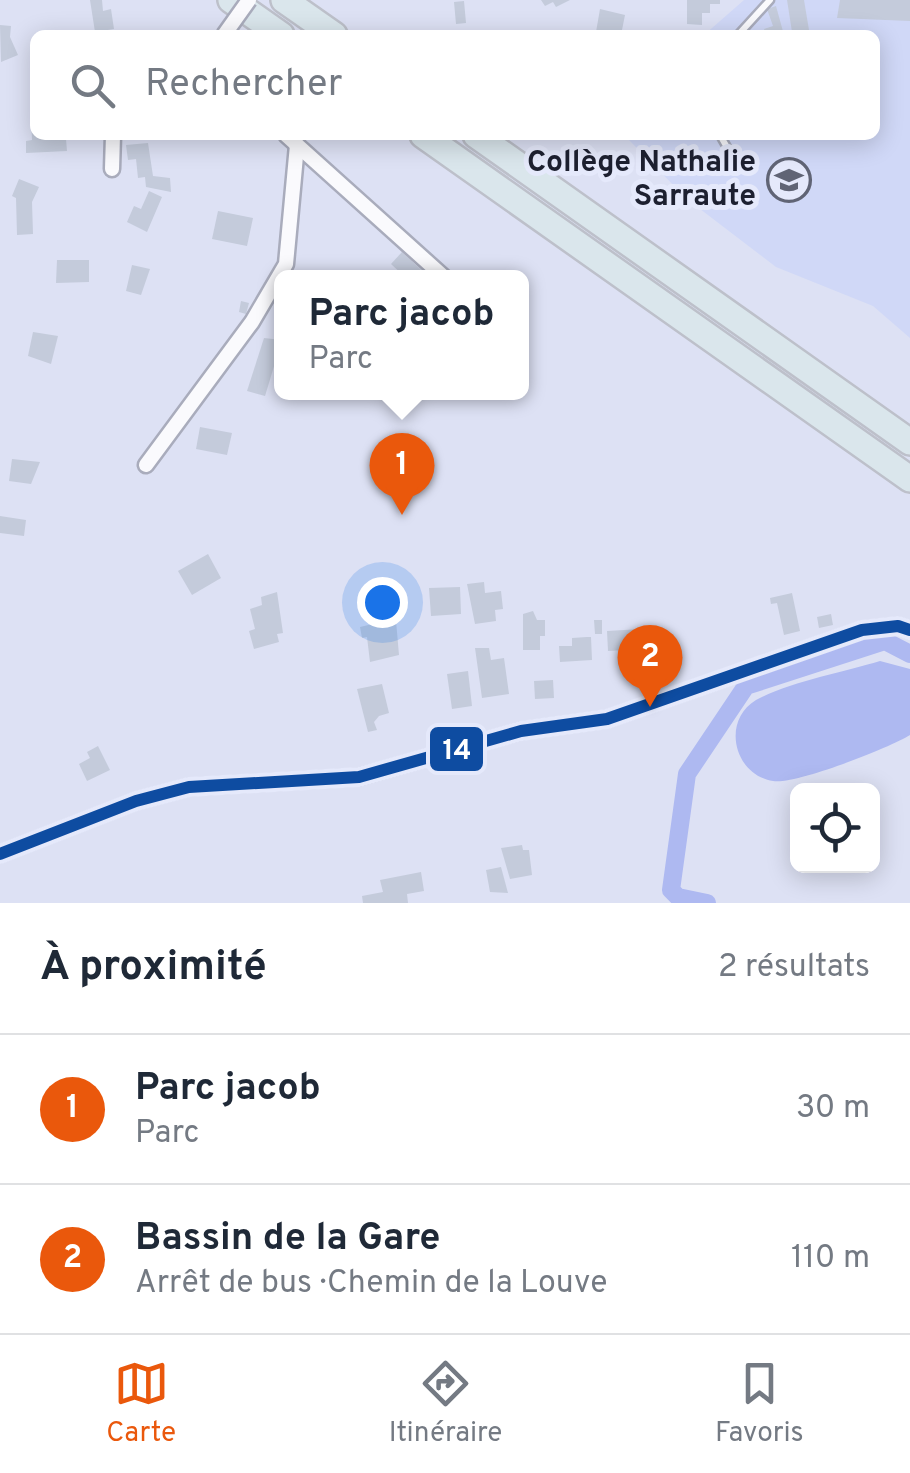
<!DOCTYPE html>
<html lang="fr">
<meta charset="utf-8">
<style>
:root{--surface:#fff;--page:#f6f6f7;--text:#1f2937;--muted:#747a83;--line:#e0e1e3;--accent:#ea580c}
body{margin:0;font-family:Overpass,sans-serif;background:var(--page);color:var(--text)}
.controls{position:absolute;right:30px;bottom:30px;display:grid;overflow:hidden;border-radius:15px;box-shadow:0 5px 25px #0003}
.controls button{width:90px;height:90px;display:grid;place-items:center;padding:0;border:0;border-bottom:2px solid var(--line);background:var(--surface);color:var(--text);font:50px sans-serif}
.you{position:absolute;left:382px;top:602px;width:35px;height:35px;margin:-25px;border:8px solid #fff;border-radius:50%;background:#1a73e8;box-shadow:0 0 0 15px #1a73e833}
.badge{display:grid;place-items:center;width:65px;height:65px;border-radius:50%;background:var(--accent);color:#fff;font-size:32px;font-weight:700}
.pin{position:absolute;translate:-50% -82px;filter:drop-shadow(0 2px 5px #0008)}
.pin::after{content:'';position:absolute;top:52px;width:35px;height:30px;background:inherit;clip-path:polygon(0 0,100% 0,50% 100%)}
.popup{position:absolute;left:274px;top:270px;width:255px;height:130px;box-sizing:border-box;display:grid;place-content:center;border-radius:15px;background:var(--surface);filter:drop-shadow(0 2px 8px #0005);font-size:32px;white-space:nowrap;color:var(--muted)}
.popup b{font-size:38px;color:var(--text)}
.popup::after{content:'';position:absolute;left:50%;top:100%;margin-left:-20px;border:20px solid transparent;border-top-color:var(--surface)}
.list{margin:0;padding:0;list-style:none}
h2{display:flex;justify-content:space-between;align-items:center;height:130px;margin:0;padding:0 40px;font-size:42px}
h2 small{font-size:32px;font-weight:400;color:var(--muted)}
.list li{display:grid;grid-template-columns:65px 1fr auto;gap:30px;align-items:center;box-sizing:border-box;height:150px;padding:0 40px;border-top:2px solid var(--line)}
.list b{display:block;font-size:38px;white-space:nowrap}
.list p{margin:0;font-size:32px;white-space:nowrap;color:var(--muted)}
.list em{font-size:32px;font-style:normal;color:var(--muted)}
.icon{flex:none;width:55px;height:55px;fill:none;stroke:currentColor;stroke-width:2;stroke-linecap:round;stroke-linejoin:round}
.map{position:relative;flex:none;width:910px;height:903px;overflow:hidden}
.search{position:absolute;background:var(--surface);box-shadow:0 5px 25px #0003;left:30px;right:30px;top:30px;height:110px;display:flex;align-items:center;gap:25px;box-sizing:border-box;padding:0 35px;border-radius:15px;color:var(--muted);font-size:38px}
.sheet{height:430px;background:var(--surface)}
nav{display:flex;justify-content:space-around;align-items:center;box-sizing:border-box;height:140px;border-top:2px solid var(--line);background:var(--surface);font-size:28px;color:var(--muted)}
nav a{display:grid;justify-items:center;gap:5px}
nav .on{color:var(--accent)}
.map>svg:first-child{display:block}
.built{fill:#d0d8f7}
.water{fill:#aeb9f1}
.lines{fill:none;stroke-linecap:round;stroke-linejoin:round}
.canal{stroke:#aeb9f1;stroke-width:18}
.building{fill:#c4cbdb}
.service-casing{stroke:#a9acbc;stroke-width:11}
.minor-casing{stroke:#a9acbc;stroke-width:19}
.motorway-casing{stroke:#bdc0ca;stroke-width:30}
.service{stroke:#fafafd;stroke-width:6}
.minor{stroke:#fafafd;stroke-width:14}
.motorway{stroke:#dae6ec;stroke-width:25}
.minor-bridge-casing{stroke:#a9acbc;stroke-width:19;stroke-linecap:butt}
.minor-bridge{stroke:#fafafd;stroke-width:14}
.bus-1-casing{stroke:#e5e9fb;stroke-width:20}
.bus-1{stroke:#0e4ca1;stroke-width:12}
.labels{text-anchor:middle;dominant-baseline:central;stroke-width:10;stroke-linejoin:round;paint-order:stroke}
.poi-label{font-size:30px;font-weight:bold;fill:#1d2030;stroke:#e5e9fb;text-anchor:end}
.line-badge{stroke:#e5e9fb;stroke-width:4}
.badge-label{font-size:28px;text-anchor:middle;font-weight:bold;fill:#fff}
</style>
<div class="map">
<svg width="910" height="903" viewBox="0 0 910 903">
<rect width="100%" height="100%" fill="#dde1f4"/>
<!-- built -->
<path class="built" d="M744,0H910V338L873,306L776,267L687,199L624,135H875V35H704Z"/>
<!-- water -->
<path class="water" d="M880,661L910,669V735C889,748 795,785 773,781C734,775 721,721 756,700C789,682 844,672 880,661Z"/>
<g class="lines">
<!-- canal -->
<path class="canal" d="M707,903L678,897L671,890L687,774L746,686L885,641L910,654"/>
</g>
<!-- building -->
<g class="building">
<path d="M90,0H102L103,11L111,9L114,29L95,32Z"/>
<path d="M541,0H570L556,7L553,2L545,6Z"/>
<path d="M687,0H720V4H710V13H702V25L687,24Z"/>
<path d="M787,0H804L809,30L792,32Z"/>
<path d="M840,0H910V21L837,18Z"/>
<path d="M464,1L466,23L456,24L454,2Z"/>
<path d="M776,6L784,35H766L764,29L773,26L767,9Z"/>
<path d="M600,9L625,15L621,35L596,32Z"/>
<path d="M0,25L11,26L10,37L18,55L1,62Z"/>
<path d="M31,117H35V135H60L66,139L67,151L26,153V141L32,140Z"/>
<path d="M148,143L153,176L170,178L171,192L146,187L145,177L138,178L136,159L128,160L126,145Z"/>
<path d="M19,179L39,187L32,202L33,234L17,235L16,198L12,196Z"/>
<path d="M149,191L162,197L147,232L127,222L134,206L141,209Z"/>
<path d="M218,211L253,218L247,246L212,239Z"/>
<path d="M402,252L430,278H406L391,264Z"/>
<path d="M57,260H89V282L56,283Z"/>
<path d="M132,265L150,269L141,295L126,291Z"/>
<path d="M241,301L249,303L246,314L239,312Z"/>
<path d="M33,332L58,336L51,364L28,356Z"/>
<path d="M264,338L282,340L265,396L247,391Z"/>
<path d="M200,427L232,433L227,455L196,449Z"/>
<path d="M12,459L40,462L31,484L9,481Z"/>
<path d="M0,516L26,520L24,536L0,533Z"/>
<path d="M208,554L221,578L192,595L178,571Z"/>
<path d="M484,582L485,593L501,591L503,609L495,610L496,621L475,624L467,584Z"/>
<path d="M393,586L399,655L370,662L367,637L362,638L360,627L385,621L378,588Z"/>
<path d="M460,587L461,614L431,616L429,588Z"/>
<path d="M277,592L283,633L277,634L279,642L254,649L249,631L255,629L250,609L262,605L261,597Z"/>
<path d="M792,593L800,631L784,635L777,603L771,604L770,598Z"/>
<path d="M533,611L537,620H545V636H540V650H523V614Z"/>
<path d="M831,614L833,625L819,628L817,617Z"/>
<path d="M594,620H602V634H595Z"/>
<path d="M641,629L642,649L608,651L607,631Z"/>
<path d="M587,637H591L592,660L560,662L559,646H572V638Z"/>
<path d="M475,648H489L491,660L504,658L509,694L482,698Z"/>
<path d="M468,671L472,706L452,709L447,674Z"/>
<path d="M553,680L554,698L535,699L534,681Z"/>
<path d="M382,684L389,713L379,716L374,722L377,730L368,732L357,689Z"/>
<path d="M98,746L110,770L87,781L79,764L90,758L87,752Z"/>
<path d="M522,845L523,850H529L532,875L510,879L501,848Z"/>
<path d="M501,867L508,893L490,892L486,870Z"/>
<path d="M421,872L424,891L407,894L408,903H363L362,896L383,892L380,880Z"/>
</g>
<g class="lines">
<!-- service casing -->
<g class="service-casing">
<g id="service">
<path d="M738,35L770,0"/>
<path d="M720,135L728,149"/>
</g>
</g>
<!-- minor casing -->
<g class="minor-casing">
<g id="minor">
<path d="M286,135L445,278"/>
<path d="M112,169L113,135"/>
<path d="M146,465L252,322L286,264L297,145"/>
<path d="M0,854L136,801L189,787L359,777L521,731L607,719L862,630L898,626L910,630"/>
</g>
</g>
<!-- motorway casing -->
<g class="motorway-casing">
<g id="motorway">
<path d="M231,0L281,35"/>
<path d="M284,0L334,35"/>
<path d="M423,135L910,479"/>
<path d="M476,135L910,442"/>
</g>
</g>
<!-- service -->
<use href="#service" class="service"/>
<!-- minor -->
<use href="#minor" class="minor"/>
<!-- motorway -->
<use href="#motorway" class="motorway"/>
<!-- minor-bridge casing -->
<g class="minor-bridge-casing">
<path id="minor-bridge" d="M224,35L249,0"/>
</g>
<!-- minor-bridge -->
<use href="#minor-bridge" class="minor-bridge"/>
<!-- bus-1 casing -->
<g class="bus-1-casing">
<path id="bus-1" d="M0,854L136,801L189,787L359,777L521,731L607,719L862,630L898,626L910,630"/>
</g>
<!-- bus-1 -->
<use href="#bus-1" class="bus-1"/>
</g>
<!-- icons -->
<defs>
<g id="school-ring" transform="scale(2.25)"><circle r="9.5" fill="#e5e9fb" stroke="#606475" stroke-width="1.5"/><path d="M0-5L7-2L0 1L-7-2ZM-4 1L0 2.5L4 1V4Q0 6-4 4Z" fill="#606475"/></g>
</defs>
<g fill-rule="evenodd">
<use href="#school-ring" x="789" y="180"/>
</g>
<g class="labels">
<!-- poi labels -->
<g class="poi-label">
<text x="756" y="163">Collège Nathalie<tspan x="756" dy="34">Sarraute</tspan></text>
</g>
</g>
<rect class="line-badge" x="428" y="725" width="57" height="48" rx="10" fill="#0e4ca1"/>
<g class="badge-label">
<text x="457" y="759">14</text>
</g>
</svg>
<div class="controls">
<button><svg class="icon" aria-label="locate" viewBox="0 0 24 24"><circle cx="12" cy="12" r="6"/><path d="M12 2v4M12 18v4M2 12h4M18 12h4"/></svg></button>
</div>
<div class="you"></div>
<div class="pin badge" style="left:402px;top:515px">1</div>
<div class="popup"><b>Parc jacob</b>Parc</div>
<div class="pin badge" style="left:650px;top:707px">2</div>
<div class="search"><svg class="icon" aria-label="search" viewBox="0 0 24 24"><circle cx="10" cy="10" r="6"/><path d="M15 15l6 6"/></svg>Rechercher</div>
</div>
<section class="sheet">
<h2>À proximité<small>2 résultats</small></h2>
<ul class="list">
<li><span class="badge">1</span><div><b>Parc jacob</b><p>Parc</p></div><em>30 m</em></li>
<li><span class="badge">2</span><div><b>Bassin de la Gare</b><p>Arrêt de bus · Chemin de la Louve</p></div><em>110 m</em></li>
</ul>
</section>
<nav>
<a class="on"><svg class="icon" aria-label="map" viewBox="0 0 24 24"><path d="M3 6l6-2 6 2 6-2v14l-6 2-6-2-6 2zM9 4v14M15 6v14"/></svg>Carte</a>
<a><svg class="icon" aria-label="directions" viewBox="0 0 24 24"><path d="M12 3l9 9-9 9-9-9zM9 14v-3h6M13 9l2 2-2 2"/></svg>Itinéraire</a>
<a><svg class="icon" aria-label="saved" viewBox="0 0 24 24"><path d="M7 4h10v16l-5-4-5 4z"/></svg>Favoris</a>
</nav>
